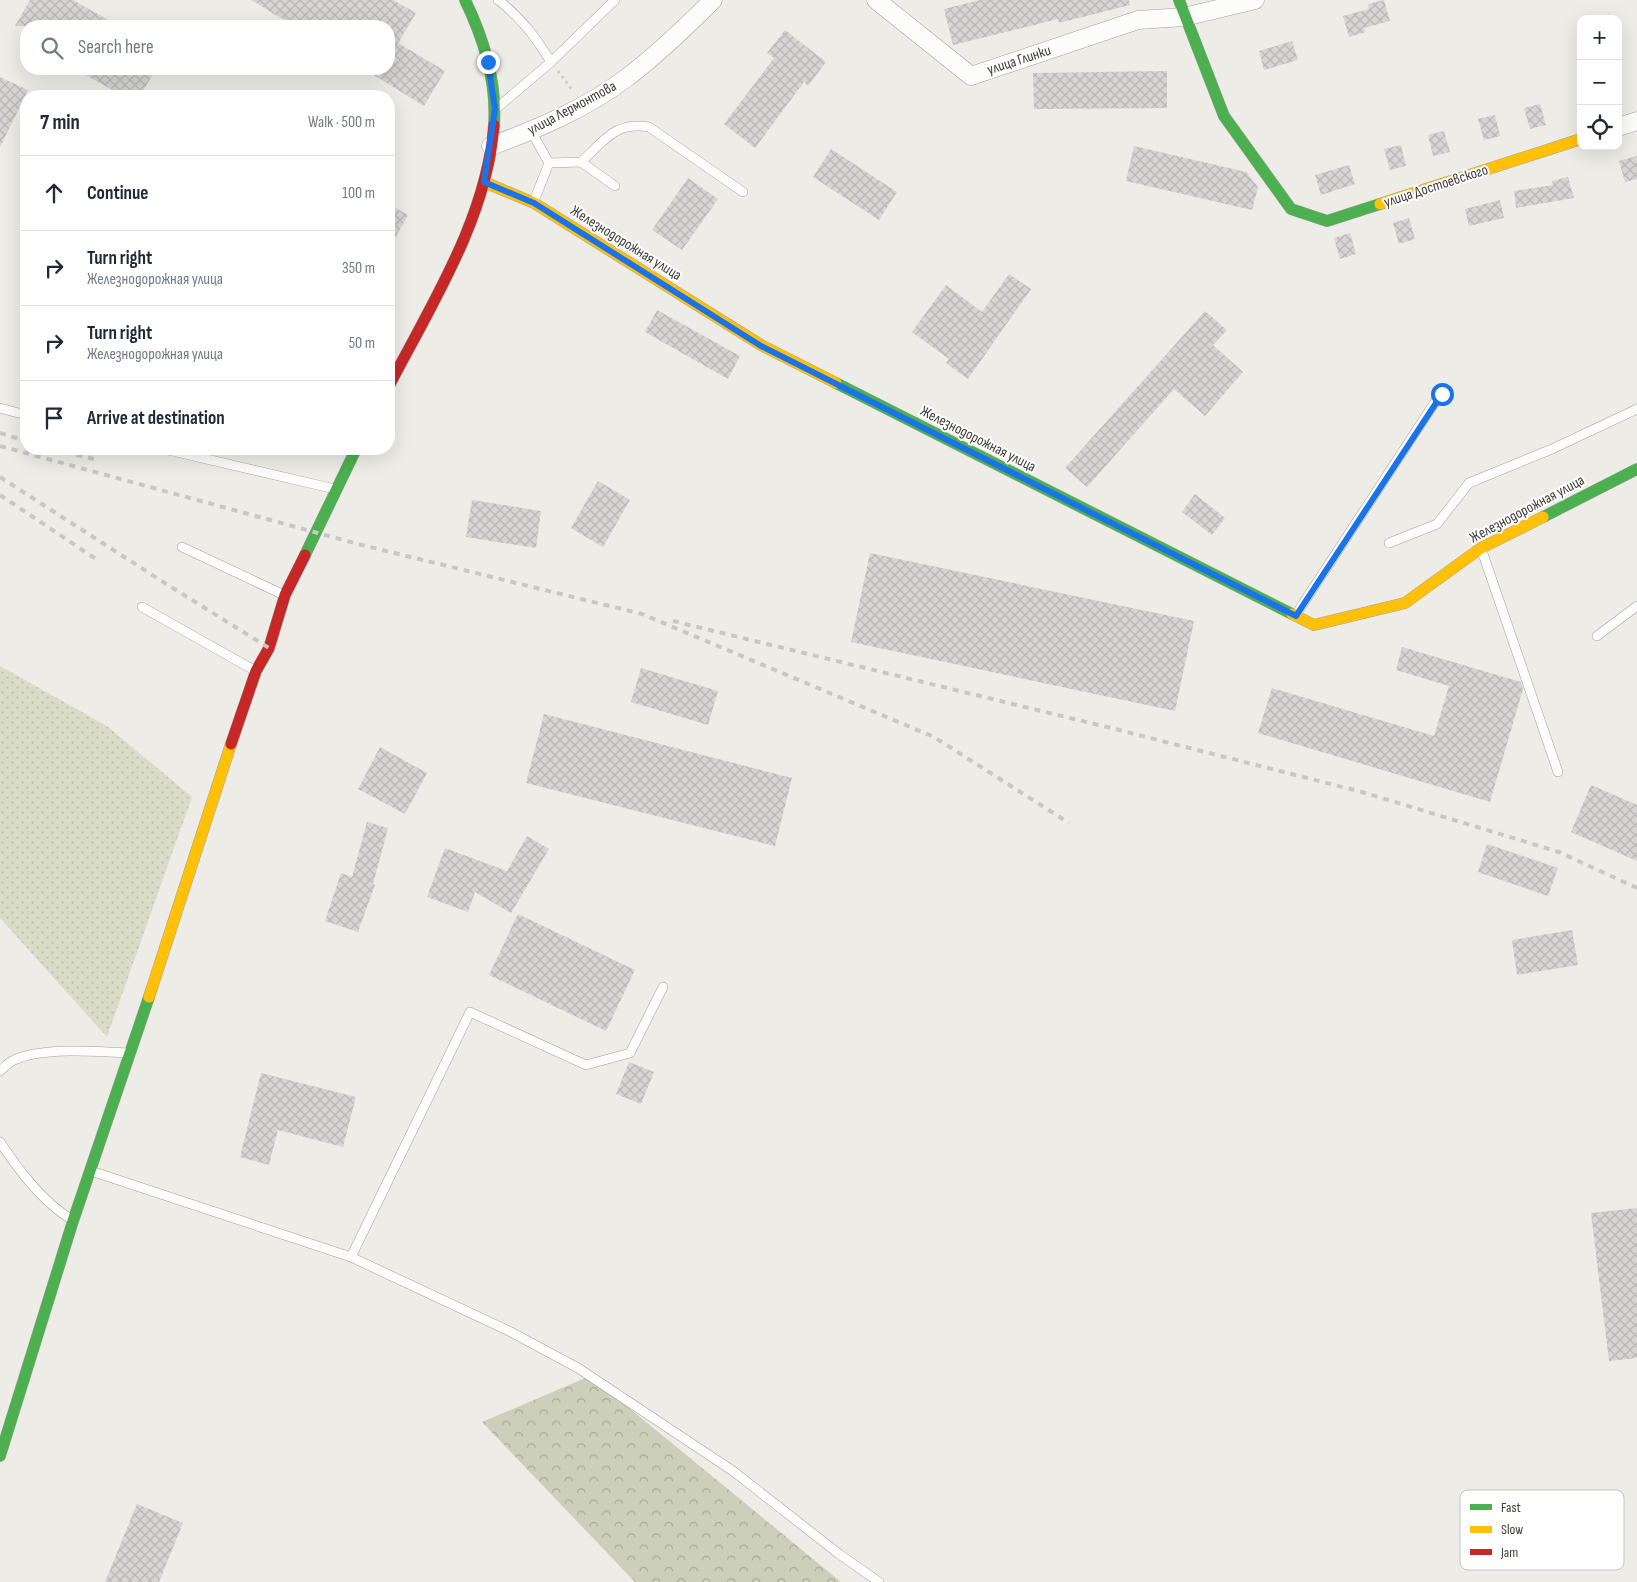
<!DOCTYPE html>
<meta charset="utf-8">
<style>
:root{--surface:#fff;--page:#f6f6f7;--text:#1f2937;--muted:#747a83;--line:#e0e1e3}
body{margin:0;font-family:"Sofia Sans Condensed",sans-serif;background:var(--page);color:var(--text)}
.controls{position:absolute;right:15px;top:15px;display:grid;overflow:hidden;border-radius:10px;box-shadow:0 5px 20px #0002}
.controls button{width:45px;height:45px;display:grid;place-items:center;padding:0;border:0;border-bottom:1px solid var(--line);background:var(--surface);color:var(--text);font:25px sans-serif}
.stop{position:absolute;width:15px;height:15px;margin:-11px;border:4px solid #1a73e8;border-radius:50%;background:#fff}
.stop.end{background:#1a73e8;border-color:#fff;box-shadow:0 1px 5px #0008}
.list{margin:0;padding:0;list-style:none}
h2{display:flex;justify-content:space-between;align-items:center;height:65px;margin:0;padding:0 20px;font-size:21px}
h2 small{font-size:16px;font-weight:400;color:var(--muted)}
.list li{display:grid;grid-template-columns:32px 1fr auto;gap:15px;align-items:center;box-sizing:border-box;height:75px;padding:0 20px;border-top:1px solid var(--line)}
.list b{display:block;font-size:19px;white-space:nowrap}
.list p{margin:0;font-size:16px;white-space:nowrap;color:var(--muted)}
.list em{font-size:16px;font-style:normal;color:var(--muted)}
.icon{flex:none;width:28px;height:28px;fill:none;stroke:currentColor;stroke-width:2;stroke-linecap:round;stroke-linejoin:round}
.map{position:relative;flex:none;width:1637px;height:1582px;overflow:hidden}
.search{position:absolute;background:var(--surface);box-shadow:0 5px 20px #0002;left:20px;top:20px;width:375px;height:55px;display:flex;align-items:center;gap:12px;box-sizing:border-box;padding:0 18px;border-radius:20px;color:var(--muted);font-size:19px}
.panel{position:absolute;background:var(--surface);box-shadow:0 5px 20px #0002;left:20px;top:90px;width:375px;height:365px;border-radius:20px}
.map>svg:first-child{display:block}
.grass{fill:url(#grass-dots)}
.forest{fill:url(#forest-crowns)}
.building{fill:url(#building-cross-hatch)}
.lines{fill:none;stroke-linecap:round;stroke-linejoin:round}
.lane-casing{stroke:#a3a19d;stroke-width:10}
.street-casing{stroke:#a3a19d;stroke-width:19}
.fast-casing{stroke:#a3a19d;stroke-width:12}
.slow-casing{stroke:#a3a19d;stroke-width:12}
.jam-casing{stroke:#a3a19d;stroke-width:12}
.path{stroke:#cbcbc8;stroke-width:3;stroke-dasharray:2.5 4;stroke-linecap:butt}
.lane{stroke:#fcfcfb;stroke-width:9}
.street{stroke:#fcfcfb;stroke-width:18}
.fast{stroke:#4caf50;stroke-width:11}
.slow{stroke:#ffc107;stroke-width:11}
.jam{stroke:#c62828;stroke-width:11}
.rail{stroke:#c8c7c6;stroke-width:4;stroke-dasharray:6 6;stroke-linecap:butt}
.route{stroke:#1a73e8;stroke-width:6}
.labels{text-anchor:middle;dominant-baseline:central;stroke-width:4;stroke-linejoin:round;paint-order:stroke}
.street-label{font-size:15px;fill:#3e3c38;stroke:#fff}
.key{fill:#fff;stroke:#c5c4c3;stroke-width:1}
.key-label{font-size:14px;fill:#3e3c38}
</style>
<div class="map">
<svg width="1637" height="1582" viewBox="0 0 1637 1582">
<defs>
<pattern id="grass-dots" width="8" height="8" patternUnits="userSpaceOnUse" patternTransform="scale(1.25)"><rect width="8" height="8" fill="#d9ddc8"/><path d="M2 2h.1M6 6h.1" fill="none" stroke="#bbbfad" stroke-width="1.8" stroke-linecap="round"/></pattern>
<pattern id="forest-crowns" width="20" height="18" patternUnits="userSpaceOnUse" patternTransform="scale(1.25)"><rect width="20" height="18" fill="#ccd0ba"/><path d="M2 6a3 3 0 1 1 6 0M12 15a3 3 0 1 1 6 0" fill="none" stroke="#a7aa98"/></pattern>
<pattern id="building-cross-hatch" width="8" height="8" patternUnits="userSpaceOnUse" patternTransform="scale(1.25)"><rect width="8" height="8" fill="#d6d5d4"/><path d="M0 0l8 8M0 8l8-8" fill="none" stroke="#b9b8b7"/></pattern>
</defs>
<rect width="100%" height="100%" fill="#eeece6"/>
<!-- grass -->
<path class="grass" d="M0,666L107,726L192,797L107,1037L0,918Z"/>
<!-- forest -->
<path class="forest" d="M590,1376L841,1582H635L482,1422Z"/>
<!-- building -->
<g class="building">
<path d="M30,0H73L119,26H15Z"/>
<path d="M251,0H393L416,13L398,43L445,71L424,106L364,69H389V26H294Z"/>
<path d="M980,0H1129L1130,5L1059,23L1058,19L953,45L944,9Z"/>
<path d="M1384,0L1390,21L1364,28L1366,32L1349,37L1343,16L1369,9L1368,4Z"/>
<path d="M785,30L826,62L808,86L804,82L755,148L724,124L774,58L767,53Z"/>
<path d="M1292,41L1298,60L1264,70L1259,51Z"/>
<path d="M75,69H156L140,96H123Z"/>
<path d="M1167,71V108L1034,109L1033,73Z"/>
<path d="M0,77L28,90L0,147Z"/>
<path d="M1540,104L1546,125L1530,129L1524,108Z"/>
<path d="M1495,115L1500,136L1484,140L1478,119Z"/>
<path d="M1444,131L1450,152L1433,156L1428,135Z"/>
<path d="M1401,145L1406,166L1390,170L1384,149Z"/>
<path d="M1134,146L1246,172L1258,187L1252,210L1126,181Z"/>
<path d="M831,149L897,192L879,220L813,177Z"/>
<path d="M1637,156V179L1625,182L1619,161Z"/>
<path d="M1349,165L1355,184L1321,195L1315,175Z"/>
<path d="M1568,177L1574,198L1516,208L1514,191L1553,185L1552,181Z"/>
<path d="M688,178L718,199L682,250L652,230Z"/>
<path d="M1500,200L1504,218L1469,226L1465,209Z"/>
<path d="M389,204L408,215L389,249Z"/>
<path d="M1409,218L1415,239L1399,244L1393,223Z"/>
<path d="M1350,233L1356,254L1340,259L1334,238Z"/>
<path d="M1009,274L1031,289L968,379L946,363L949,359L912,332L946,285L982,312Z"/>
<path d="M657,310L740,356L728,379L645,332Z"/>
<path d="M1205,311L1227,330L1213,345L1243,372L1205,416L1174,389L1087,487L1065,468Z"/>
<path d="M598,481L630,500L603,547L571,528Z"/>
<path d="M1195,494L1225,518L1212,535L1182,512Z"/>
<path d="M472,500L541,511L536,548L466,537Z"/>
<path d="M870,553L1194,621L1175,711L851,642Z"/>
<path d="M1402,647L1521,682L1523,689L1490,802L1258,733L1272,688L1434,736L1449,686L1396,670Z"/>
<path d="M641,668L718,691L708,725L631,702Z"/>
<path d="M544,714L792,778L775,846L526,783Z"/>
<path d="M380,747L427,773L405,814L358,789Z"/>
<path d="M1591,785L1637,805V861L1571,832Z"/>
<path d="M367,822L388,828L373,884L375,885L358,932L325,921L341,873L352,877Z"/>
<path d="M527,836L549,849L511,913L475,892L468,912L427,897L445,848L507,871Z"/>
<path d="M1487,844L1558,868L1548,896L1478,872Z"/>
<path d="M518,914L635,970L606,1031L489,975Z"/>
<path d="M1572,930L1578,965L1517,975L1512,940Z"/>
<path d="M629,1062L654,1072L641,1104L616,1094Z"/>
<path d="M261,1073L356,1097L343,1147L278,1130L269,1165L240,1157Z"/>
<path d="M1637,1208V1358L1609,1361L1591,1213Z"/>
<path d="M137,1504L183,1523L159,1582H105Z"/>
</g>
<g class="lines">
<!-- lane casing -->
<g class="lane-casing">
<g id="lane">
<path d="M498,0C521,17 536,38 551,62"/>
<path d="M498,107L551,62L615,0"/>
<path d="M531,131L549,163L534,201"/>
<path d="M581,162L615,186"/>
<path d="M549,163L581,162C604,141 615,121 649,127L743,192"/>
<path d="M0,408L26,415"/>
<path d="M164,449L335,489"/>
<path d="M1389,543L1437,524L1469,483L1552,449L1637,409"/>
<path d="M182,547L284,595"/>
<path d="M1482,551L1558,772"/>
<path d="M142,607L254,670"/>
<path d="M1297,613L1441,393"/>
<path d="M1597,636L1637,606"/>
<path d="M0,1071C4,1068 8,1063 12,1061C38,1047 98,1051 128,1053"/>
<path d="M0,1142C20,1172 42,1201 72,1220"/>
<path d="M91,1171L351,1257L511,1332L578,1368L733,1471L839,1554L879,1582"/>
<path d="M351,1257L470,1012L586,1065L630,1053L663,987"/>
</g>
</g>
<!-- street casing -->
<g class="street-casing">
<g id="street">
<path d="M876,0L971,76L1138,20L1184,17L1255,0"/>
<path d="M1618,127L1637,121"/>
<path d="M491,146C537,129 585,109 625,79C656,56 685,28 713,0"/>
</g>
</g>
<!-- fast casing -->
<g class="fast-casing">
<g id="fast">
<path d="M465,0C484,39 497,81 494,125"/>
<path d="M1179,0L1224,116L1291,209L1327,221L1380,204"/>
<path d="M836,383L1292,614"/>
<path d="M1543,517L1637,469"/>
<path d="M305,555L356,449"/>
<path d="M0,1456L73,1221L149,997"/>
</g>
</g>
<!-- slow casing -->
<g class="slow-casing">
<g id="slow">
<path d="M484,182L534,203L761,345L836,383"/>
<path d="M1380,204L1581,139"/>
<path d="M1292,614L1314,625L1405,603L1481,548L1543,517"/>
<path d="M149,997L231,744"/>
</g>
</g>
<!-- jam casing -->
<g class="jam-casing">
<g id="jam">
<path d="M389,386C431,305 487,218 494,125"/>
<path d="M231,744L256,671L269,648L285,595L305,555"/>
</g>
</g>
<!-- path -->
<path class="path" d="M558,71L573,91"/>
<!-- lane -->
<use href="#lane" class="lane"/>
<!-- street -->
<use href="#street" class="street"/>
<!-- fast -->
<use href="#fast" class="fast"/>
<!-- slow -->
<use href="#slow" class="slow"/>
<!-- jam -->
<use href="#jam" class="jam"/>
<!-- rail -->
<g class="rail">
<path d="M0,433L26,441"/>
<path d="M0,446L358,544L642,614L934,737L1069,823"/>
<path d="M53,449L98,460"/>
<path d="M0,477L160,580L269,648"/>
<path d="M0,495L96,559"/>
<path d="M673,621L1111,728L1362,792L1559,852L1637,888"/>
</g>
</g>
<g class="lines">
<!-- route -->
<path class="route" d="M488,62L495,109L484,182L534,203L761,346L1296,616L1442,394"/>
</g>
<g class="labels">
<!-- street labels -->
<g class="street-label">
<text transform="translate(1019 60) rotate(-18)">улица Глинки</text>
<text transform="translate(572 108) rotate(-28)">улица Лермонтова</text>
<text transform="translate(1436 186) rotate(-18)">улица Достоевского</text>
<text transform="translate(626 243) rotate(32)">Железнодорожная улица</text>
<text transform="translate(978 439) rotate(27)">Железнодорожная улица</text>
<text transform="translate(1527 509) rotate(-28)">Железнодорожная улица</text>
</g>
</g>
<!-- legend -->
<rect x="1460" y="1490" width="164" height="80" rx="8" class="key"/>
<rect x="1470" y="1504" width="22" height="6" fill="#4caf50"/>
<rect x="1470" y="1526" width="22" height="7" fill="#ffc107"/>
<rect x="1470" y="1549" width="22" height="6" fill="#c62828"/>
<g class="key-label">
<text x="1501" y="1512">Fast</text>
<text x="1501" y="1534">Slow</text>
<text x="1501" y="1557">Jam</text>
</g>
</svg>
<div class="controls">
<button>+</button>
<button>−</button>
<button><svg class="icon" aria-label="locate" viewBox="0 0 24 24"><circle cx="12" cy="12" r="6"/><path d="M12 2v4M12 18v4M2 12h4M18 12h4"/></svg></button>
</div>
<div class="stop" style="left:1442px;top:394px"></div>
<div class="stop end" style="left:488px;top:62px"></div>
<div class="search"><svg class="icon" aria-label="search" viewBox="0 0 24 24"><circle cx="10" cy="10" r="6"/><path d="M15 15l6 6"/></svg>Search here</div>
<section class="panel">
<h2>7 min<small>Walk · 500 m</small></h2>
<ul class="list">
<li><svg class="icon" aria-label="ahead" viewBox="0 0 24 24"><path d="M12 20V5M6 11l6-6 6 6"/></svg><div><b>Continue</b></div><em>100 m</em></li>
<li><svg class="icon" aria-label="right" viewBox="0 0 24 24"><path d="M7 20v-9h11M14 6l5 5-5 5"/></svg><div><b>Turn right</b><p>Железнодорожная улица</p></div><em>350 m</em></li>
<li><svg class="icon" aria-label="right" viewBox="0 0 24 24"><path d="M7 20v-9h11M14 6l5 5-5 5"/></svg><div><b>Turn right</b><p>Железнодорожная улица</p></div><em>50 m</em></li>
<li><svg class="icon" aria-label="arrive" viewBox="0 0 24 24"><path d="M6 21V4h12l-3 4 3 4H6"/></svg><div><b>Arrive at destination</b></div></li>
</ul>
</section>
</div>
